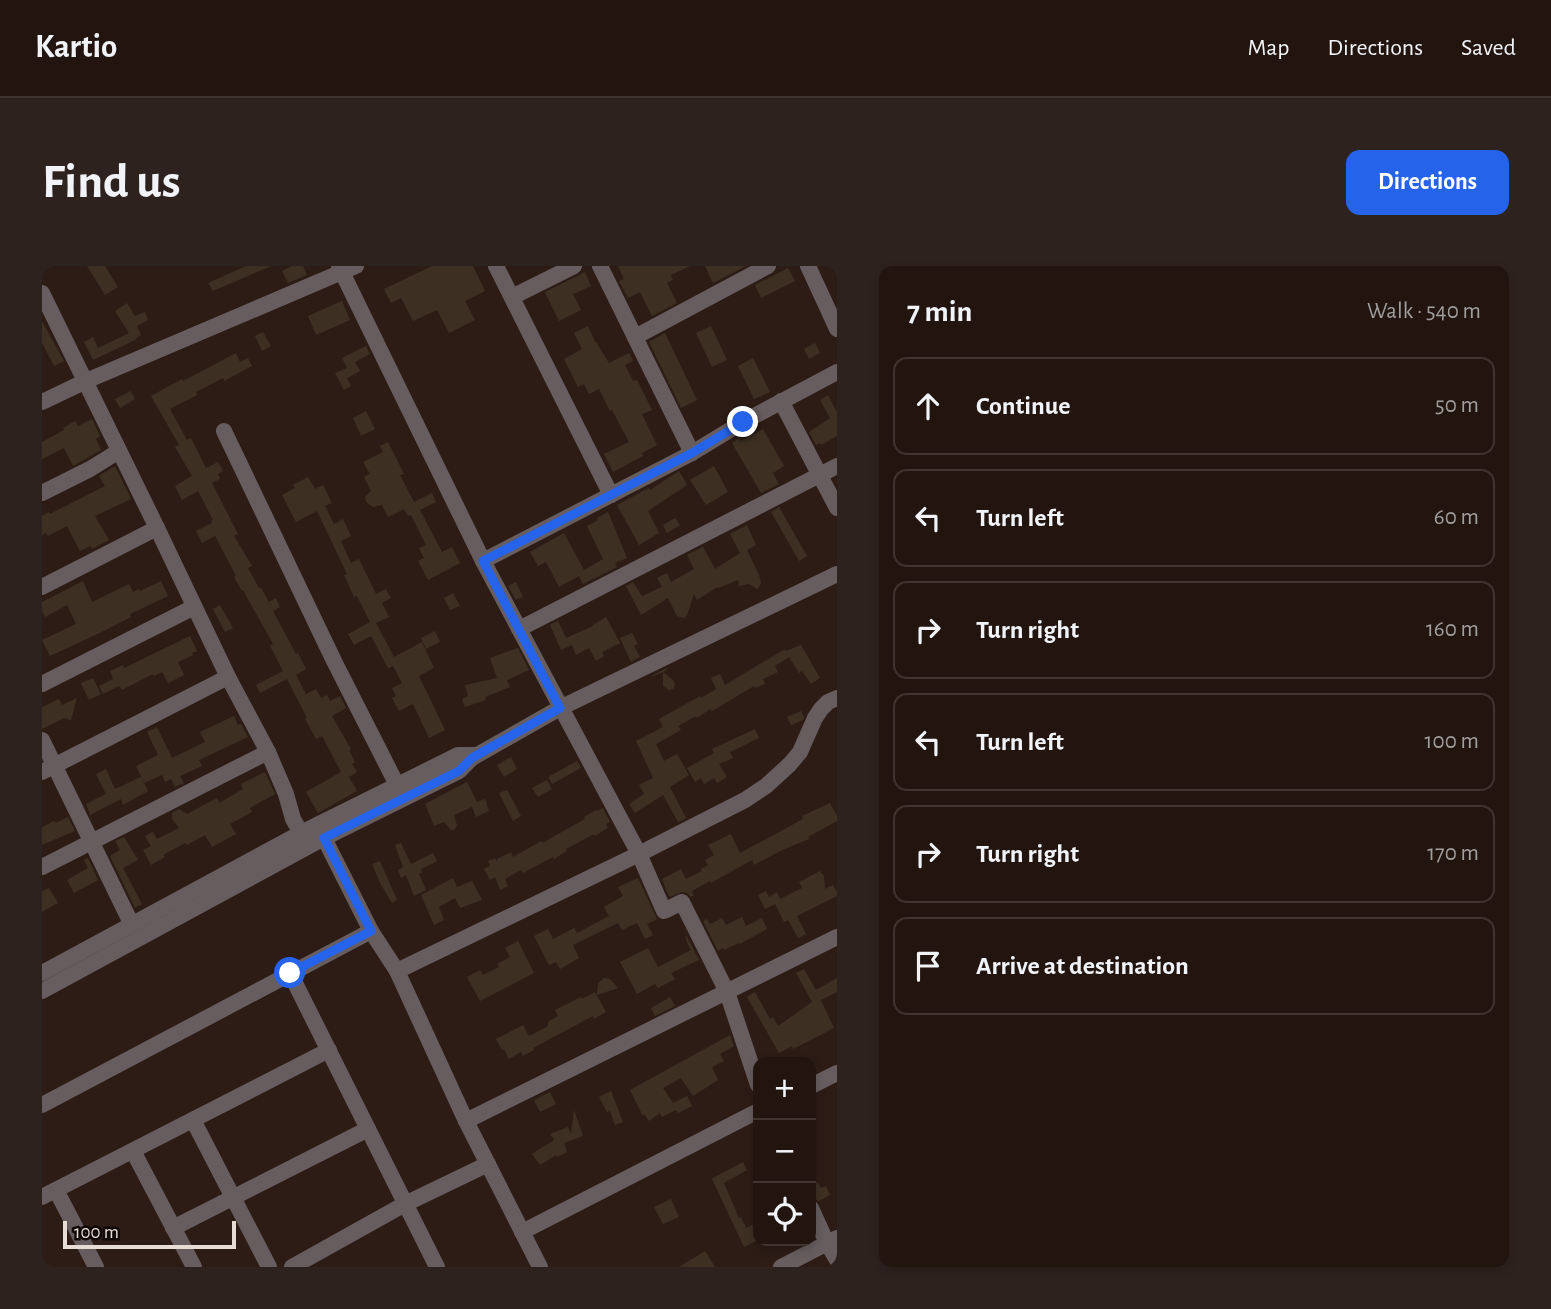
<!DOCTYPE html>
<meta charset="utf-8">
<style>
:root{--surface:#221510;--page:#2e221e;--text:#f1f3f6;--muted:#a29f9f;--line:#3f3430;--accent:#2563eb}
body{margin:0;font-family:"Alegreya Sans",sans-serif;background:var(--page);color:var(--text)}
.controls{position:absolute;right:21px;bottom:21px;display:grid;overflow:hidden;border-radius:14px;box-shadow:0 4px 10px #0003}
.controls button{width:63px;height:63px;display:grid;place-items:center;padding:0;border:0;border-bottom:2px solid var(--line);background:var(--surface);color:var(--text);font:35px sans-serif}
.scale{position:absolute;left:21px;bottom:18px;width:173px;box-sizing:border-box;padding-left:7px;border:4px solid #e8dcd7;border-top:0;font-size:19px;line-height:24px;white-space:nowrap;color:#e8dcd7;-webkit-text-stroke:5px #100806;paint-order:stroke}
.stop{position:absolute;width:21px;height:21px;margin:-16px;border:5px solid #2563eb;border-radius:50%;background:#fff}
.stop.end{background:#2563eb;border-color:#fff;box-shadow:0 2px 7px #0008}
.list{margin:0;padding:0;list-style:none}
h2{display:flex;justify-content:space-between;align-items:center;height:91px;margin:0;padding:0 28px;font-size:30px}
h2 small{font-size:23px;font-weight:400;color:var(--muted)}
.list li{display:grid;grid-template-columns:46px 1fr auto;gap:21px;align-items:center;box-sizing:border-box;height:98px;margin:0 14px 14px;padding:0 14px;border:2px solid var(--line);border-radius:14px}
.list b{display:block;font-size:26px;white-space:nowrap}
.list em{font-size:23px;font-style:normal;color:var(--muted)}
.icon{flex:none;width:38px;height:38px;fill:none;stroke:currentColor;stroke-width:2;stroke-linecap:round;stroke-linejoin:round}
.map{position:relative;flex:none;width:795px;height:1001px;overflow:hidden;border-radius:14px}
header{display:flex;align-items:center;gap:42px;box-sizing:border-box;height:98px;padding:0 35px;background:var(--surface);border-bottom:2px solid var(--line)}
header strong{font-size:33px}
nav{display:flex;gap:38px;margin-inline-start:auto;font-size:24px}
.intro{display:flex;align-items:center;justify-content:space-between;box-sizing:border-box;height:168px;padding:0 42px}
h1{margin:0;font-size:49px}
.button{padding:18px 32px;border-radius:14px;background:var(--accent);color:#fff;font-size:24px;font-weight:700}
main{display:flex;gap:42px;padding:0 42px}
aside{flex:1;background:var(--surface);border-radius:14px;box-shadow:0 4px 10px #0003}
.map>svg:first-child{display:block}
.building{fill:#3d3023}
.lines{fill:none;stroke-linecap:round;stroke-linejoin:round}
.minor{stroke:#675d5e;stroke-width:16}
.route{stroke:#2563eb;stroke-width:9}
</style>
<header>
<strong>Kartio</strong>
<nav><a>Map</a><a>Directions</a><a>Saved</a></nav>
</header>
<div class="intro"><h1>Find us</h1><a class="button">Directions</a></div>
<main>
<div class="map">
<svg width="795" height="1001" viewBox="0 0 795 1001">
<rect width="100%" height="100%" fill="#2d1c16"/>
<!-- building -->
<g class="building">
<path d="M45,0H63L76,21L63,29Z"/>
<path d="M204,0H229L171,25L166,17Z"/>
<path d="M250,0H261L265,9L246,17L240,5Z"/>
<path d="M390,0H431L443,25L423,35L433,54L407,67L395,44L371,55L359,32L349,37L342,23Z"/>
<path d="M576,0H648L629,9L631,14L625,17L635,37L610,50L598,26L586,32L577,15L582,13Z"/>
<path d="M663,0H704L671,17Z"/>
<path d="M746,2L753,15L719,32L713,19Z"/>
<path d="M543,6L549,20L531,28L539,44L517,55L503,26Z"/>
<path d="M300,35L308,54L274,69L266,50Z"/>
<path d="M85,37L93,50L103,46L106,54L95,60L99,69L94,72L95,73L51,94L42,76L51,71L56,82L87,67L73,45Z"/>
<path d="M0,55L22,95L12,100L0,77Z"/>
<path d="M546,60L553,76H554L567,97L587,87L591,95L583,99L591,115L595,114L610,144L600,148L615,179L600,187L601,190L571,206L562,188L587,176L570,144L568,145L557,123L547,128L542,118L536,121L522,93L540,83L532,67Z"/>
<path d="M669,60L685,94L670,101L654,67Z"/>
<path d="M221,66L229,80L220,85L213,70Z"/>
<path d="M623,67L655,134L639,142L607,76Z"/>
<path d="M773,77L778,87L767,93L762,83Z"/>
<path d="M324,80L328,88L313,96L318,105L305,112L309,120L302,124L293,107L305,102L300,92Z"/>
<path d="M194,87L198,96L206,92L210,100L182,115L181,112L154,126L155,129L128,143L145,174L149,172L164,202L176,196L181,205L176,208L178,213L170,217L196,268L192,270L210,300L206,302L217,322H219L227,336L234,332L238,341L231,345L254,388L256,387L264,403L254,409L264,428L274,423L279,432L285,429L288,435L298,430L304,442L290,450L309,483L307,484L313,496L310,498L315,506L307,511L315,525L276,547L264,526L299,506L280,470L274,473L263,453L265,452L245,413L218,427L214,419L241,405L228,380L231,378L201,324L200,325L192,311L194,310L173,270L160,277L154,265L170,257L169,255L171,254L156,225L140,234L133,220L150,210L133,181L137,179L109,130L140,113L141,115Z"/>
<path d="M711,92L728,126L712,133L696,100Z"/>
<path d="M89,125L93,133L78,142L73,133Z"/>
<path d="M786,129L795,146V170L779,179L778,177L774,179L767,166L788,152L778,134Z"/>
<path d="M324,145L333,163L319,170L311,152Z"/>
<path d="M50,153L58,170L54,173L59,184L31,200L22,182L0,193V176L22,164L21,162L33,155L36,160Z"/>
<path d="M721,163L742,200L731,207L737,218L719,227L690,177L697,172L699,175Z"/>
<path d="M346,176L362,208L358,209L372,236L390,227L394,236L378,244L400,286L410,281L418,297L386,314L376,295L382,292L377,282L384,279L369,249L366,250L362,243L346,251L340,239L331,241L324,236L323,231L329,225L322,211L328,208L321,196L341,186L338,180Z"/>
<path d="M73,200L89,233L53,250L67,274L50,283L49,280L38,285L25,260L6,270L4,267L0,269V250L7,246L8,248L63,220L57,210Z"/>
<path d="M672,200L686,226L664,239L648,214Z"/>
<path d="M637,205L645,219L606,245L617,267L597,279L575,239L607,222L608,224Z"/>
<path d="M266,211L273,223L281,219L290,237L283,240L292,258L301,253L309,270L299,275L309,297L317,293L334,328L344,323L349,332L340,337L347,351L334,357L352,391L380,376L392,402L377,410L403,464L387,472L371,438L357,445L350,432L354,430L350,422L360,417L351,400L346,402L329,370L312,379L306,368L328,356L315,330L312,331L302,309L305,308L275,245L254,256L240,229L253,222L251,219Z"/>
<path d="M737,241L765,290L757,295L729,246Z"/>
<path d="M566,246L585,292L573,297L575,301L541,318L537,310L517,321L504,296L496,300L488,286L522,267L542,304L561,293L545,260L556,254L555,252Z"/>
<path d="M633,252L638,259L625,267L621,259Z"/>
<path d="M705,259L714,279L705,284L717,309L719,317L717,321L715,323L707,318L697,320L696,314L676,322L675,321L655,334L652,328L645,349L642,352L635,350L626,332L599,349L584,320L591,316L600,330L620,321L615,312L625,307L629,316L652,303L645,289L661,281L673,303L698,287L688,268Z"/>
<path d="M41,315L50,336L87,318L91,326L97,323L98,325L119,315L126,330L88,348L89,351L64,364L8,390L0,374L34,358L25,339L3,351L0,345V336Z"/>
<path d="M474,316L481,331L474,334L466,320Z"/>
<path d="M411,327L418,340L408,344L402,332Z"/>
<path d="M178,339L191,362L183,366L171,343Z"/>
<path d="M564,351L578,377L560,386L562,390L554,395L547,382L534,389L530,379L519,384L508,359L516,355L524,372L551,360V359Z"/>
<path d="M393,365L398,376L384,383L379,372Z"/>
<path d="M590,367L596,378L592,380L598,391L589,396L578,372Z"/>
<path d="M148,370L155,385L150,387L151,389L136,396L142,409L126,417L120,406L112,410L111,408L80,424L77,420L61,428L57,420L71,413L68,405L81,399L82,402Z"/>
<path d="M759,379L778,412L769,418L760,405L757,407L747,391L733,400L736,406L721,413L723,418L713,422L712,420L670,445L668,443L655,452L654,450L636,460L639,464L614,478L622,495L635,488L647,509L628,521L644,552L636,556L621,529L593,547L587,538L602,528L597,519L611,512L594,475L621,461L617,453L658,430L659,432L674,423L669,412L678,408L683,419L743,383L744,385Z"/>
<path d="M476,382L487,404L465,414L468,421L443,431L444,434L423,441L420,433L426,430L423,419L455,412L448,392Z"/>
<path d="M625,402V404L621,406L632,415L633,419L631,423L627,424L621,420V406L612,410L611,409Z"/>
<path d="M51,412L59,428L47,434L39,417Z"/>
<path d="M35,432L29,454L22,452L0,463V441L17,433L20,439Z"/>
<path d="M759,445L762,451L761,454L749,459L745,451Z"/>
<path d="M192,450L196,459L199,458L206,471L157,494L160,500L138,510L142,517L133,521L129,513L123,516L120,509L102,517L94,500L116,489L105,466L115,461L130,492L163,476L158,466Z"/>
<path d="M713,463L717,472L688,486L691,492L677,498L685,511L675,517L672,512L662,518L659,512L653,516L645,502L672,487L670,483Z"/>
<path d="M469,491L475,503L462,511L455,499Z"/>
<path d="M535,495L539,502L510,518L506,511Z"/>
<path d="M64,503L73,523L99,511L106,525L81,539L79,533L48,549L49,551L44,538L64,528L54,508Z"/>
<path d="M223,506L233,528L208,542L210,546L188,558L194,568L170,581L163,569L145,579L143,577L121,589L123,591L109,599L101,584L109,580L103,570L111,566L115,573L137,562L130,553V547L137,543L145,548L175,532L177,537L201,523L199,518Z"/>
<path d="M505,514L510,523L496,531L490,522Z"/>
<path d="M425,516L435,536L443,533L447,545L434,551L430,541L412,549L415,559L412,564H409L402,556L392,560L383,538Z"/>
<path d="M465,524L479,550L471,555L457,527Z"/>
<path d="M788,537L795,550V555L766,571L767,573L740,584L712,599L710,594L669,617L668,615L650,625L652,629L649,631L645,627L640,626L627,631L620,613L639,603L644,613L660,605L659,603L666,599L663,594L672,589L666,579L689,568L698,587L761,553L760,550Z"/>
<path d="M561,542L568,556L564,558L566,562L553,570L552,568L524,583L525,585L512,593L511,591L481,607L479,604L463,613L466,620L458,624L453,611L448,614L442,603L448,600L446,595L453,592L455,596V593L469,586L471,591L499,575L501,577L509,572L543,553L542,551L554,544L555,545Z"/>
<path d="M26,551L33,565L0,579V561L12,555L14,557Z"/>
<path d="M82,571L96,594L81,602L100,638L93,642L68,590L78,584L73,575Z"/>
<path d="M359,577L369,598L391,587L395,595L379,603L380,607L377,608L384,624L372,630L364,609L359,612L356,604L361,601L353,579Z"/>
<path d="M46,592L56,614L32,627L25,614L46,602L42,594Z"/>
<path d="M338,595L355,634L350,637L338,617L330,598Z"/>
<path d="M778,605L782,610L783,623L791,619L795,626V630L755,650L764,668L756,672L746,654L742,656L733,638L723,643L716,629L724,625L727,631L735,626L738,633L760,622L757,616Z"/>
<path d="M411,612L415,621L430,615L440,634L418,642L413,632L397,641L402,654L392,659L379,629Z"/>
<path d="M596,612L615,653L605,658L611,669L603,673L595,657L580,664L576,657L531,679L537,692L518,703L514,696L507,699L492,670L506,663L511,673L532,662L535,667L567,650L562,641L581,630L576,621Z"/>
<path d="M7,622L16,637L0,646V625Z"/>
<path d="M700,651L704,660L720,652L725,663L698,678L697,677L682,684L681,682L676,685L661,655L665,653L668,658L680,652L684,659Z"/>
<path d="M644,669L657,694L629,707L633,713L616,722L613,718L595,728L578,696L606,682L616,701L649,684L644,674Z"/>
<path d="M476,675L492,707L438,735L425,711L438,704L441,709L457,701L455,698L468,691L463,682Z"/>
<path d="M762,703L774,724L795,712V726L779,734L792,762L751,783L750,780L737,787L705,731L713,726L728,753L731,751L736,760L770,736L754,707Z"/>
<path d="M562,712L568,713L576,722L555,729L556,717Z"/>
<path d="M553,726L564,746L552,753L551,750L491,782L492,784L481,790L479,786L467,793L462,783L460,784L454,773L481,759L487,770L505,761L507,755L516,750L513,744L539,731L540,733Z"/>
<path d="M628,731L633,740L613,750L609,742Z"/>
<path d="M688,769L692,780L678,788L682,795L670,801L676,814L651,830L639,812L621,822L631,837L645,830L650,840L636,847L634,844L620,851L618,847L607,855L602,848L601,850L588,824Z"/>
<path d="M569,825L581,856L573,859L568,845L565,846L557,831Z"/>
<path d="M508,826L514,838L498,846L492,834Z"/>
<path d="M532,844L541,870L522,877L525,886L515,891L514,889L498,899L490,888L512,874L508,868L526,861L529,868Z"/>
<path d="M701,896L705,904L682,917L697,952L699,951L704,962L716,956V974L702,981L670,913L671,912Z"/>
<path d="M776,916L779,922L784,920L788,929L777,935L769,932V920Z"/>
<path d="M629,933L637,951L621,958L612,941Z"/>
<path d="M663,985L673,1001H637Z"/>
</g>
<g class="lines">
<!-- minor -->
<g class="minor">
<path d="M297,0L441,295L597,588L622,645L640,636L685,726L716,819"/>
<path d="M454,0L569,229"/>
<path d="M558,0L650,187"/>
<path d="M766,0L795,63"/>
<path d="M0,27L115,262L186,411L226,486L244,528L251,553L259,567"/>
<path d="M470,31L532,0"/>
<path d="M593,71L726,0"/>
<path d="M739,135L795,242"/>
<path d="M0,136L44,115L314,0"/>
<path d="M182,165L292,395L355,519"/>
<path d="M0,227L48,203L77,185"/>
<path d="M441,295L650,187L701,156L795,106"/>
<path d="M0,321L115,262"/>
<path d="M477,363L795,200"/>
<path d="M0,418L152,341"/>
<path d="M0,474L89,657"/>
<path d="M430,492L518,442L795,308"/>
<path d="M0,506L186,411"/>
<path d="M282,572L329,665L355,705L424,855L498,1001"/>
<path d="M0,601L226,486"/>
<path d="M355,705L597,588L703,534L724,520L748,498L758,486L773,452L779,443L786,436L795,432"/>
<path d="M0,707L259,567L416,489H433"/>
<path d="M248,707L395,1001"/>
<path d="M0,725L282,572L417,505L433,489"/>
<path d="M769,820L795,807"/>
<path d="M0,839L329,665"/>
<path d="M151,854L227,1001"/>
<path d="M424,855L795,671"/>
<path d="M91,885L152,1001"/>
<path d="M14,924L54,1001"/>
<path d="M0,931L287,784"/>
<path d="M769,942L785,977L795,994"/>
<path d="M131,962L326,863"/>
<path d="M480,966L716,845"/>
<path d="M250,1001L363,938L446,898"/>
<path d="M739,1001L795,972"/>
</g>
</g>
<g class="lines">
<!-- route -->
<path class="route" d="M248,707L329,665L282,572L417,505L430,492L518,442L441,295L650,187L701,156"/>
</g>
</svg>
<div class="controls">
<button>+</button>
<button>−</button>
<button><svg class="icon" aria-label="locate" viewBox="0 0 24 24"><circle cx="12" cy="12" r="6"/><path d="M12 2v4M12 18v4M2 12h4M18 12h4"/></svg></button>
</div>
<div class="scale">100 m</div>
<div class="stop" style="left:248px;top:707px"></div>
<div class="stop end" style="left:701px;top:156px"></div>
</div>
<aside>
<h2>7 min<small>Walk · 540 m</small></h2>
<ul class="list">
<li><svg class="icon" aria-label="ahead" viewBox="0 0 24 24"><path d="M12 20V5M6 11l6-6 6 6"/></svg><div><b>Continue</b></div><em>50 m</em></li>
<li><svg class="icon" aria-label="left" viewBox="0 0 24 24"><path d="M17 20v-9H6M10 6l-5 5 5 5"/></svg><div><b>Turn left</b></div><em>60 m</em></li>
<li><svg class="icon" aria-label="right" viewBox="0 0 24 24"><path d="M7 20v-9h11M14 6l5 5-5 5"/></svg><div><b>Turn right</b></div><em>160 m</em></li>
<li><svg class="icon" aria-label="left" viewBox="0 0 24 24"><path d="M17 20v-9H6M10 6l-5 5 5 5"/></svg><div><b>Turn left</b></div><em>100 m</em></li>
<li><svg class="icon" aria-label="right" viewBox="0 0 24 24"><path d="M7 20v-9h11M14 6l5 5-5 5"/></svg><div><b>Turn right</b></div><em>170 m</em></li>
<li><svg class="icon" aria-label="arrive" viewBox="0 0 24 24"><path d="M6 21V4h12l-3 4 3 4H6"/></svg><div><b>Arrive at destination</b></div></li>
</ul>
</aside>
</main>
